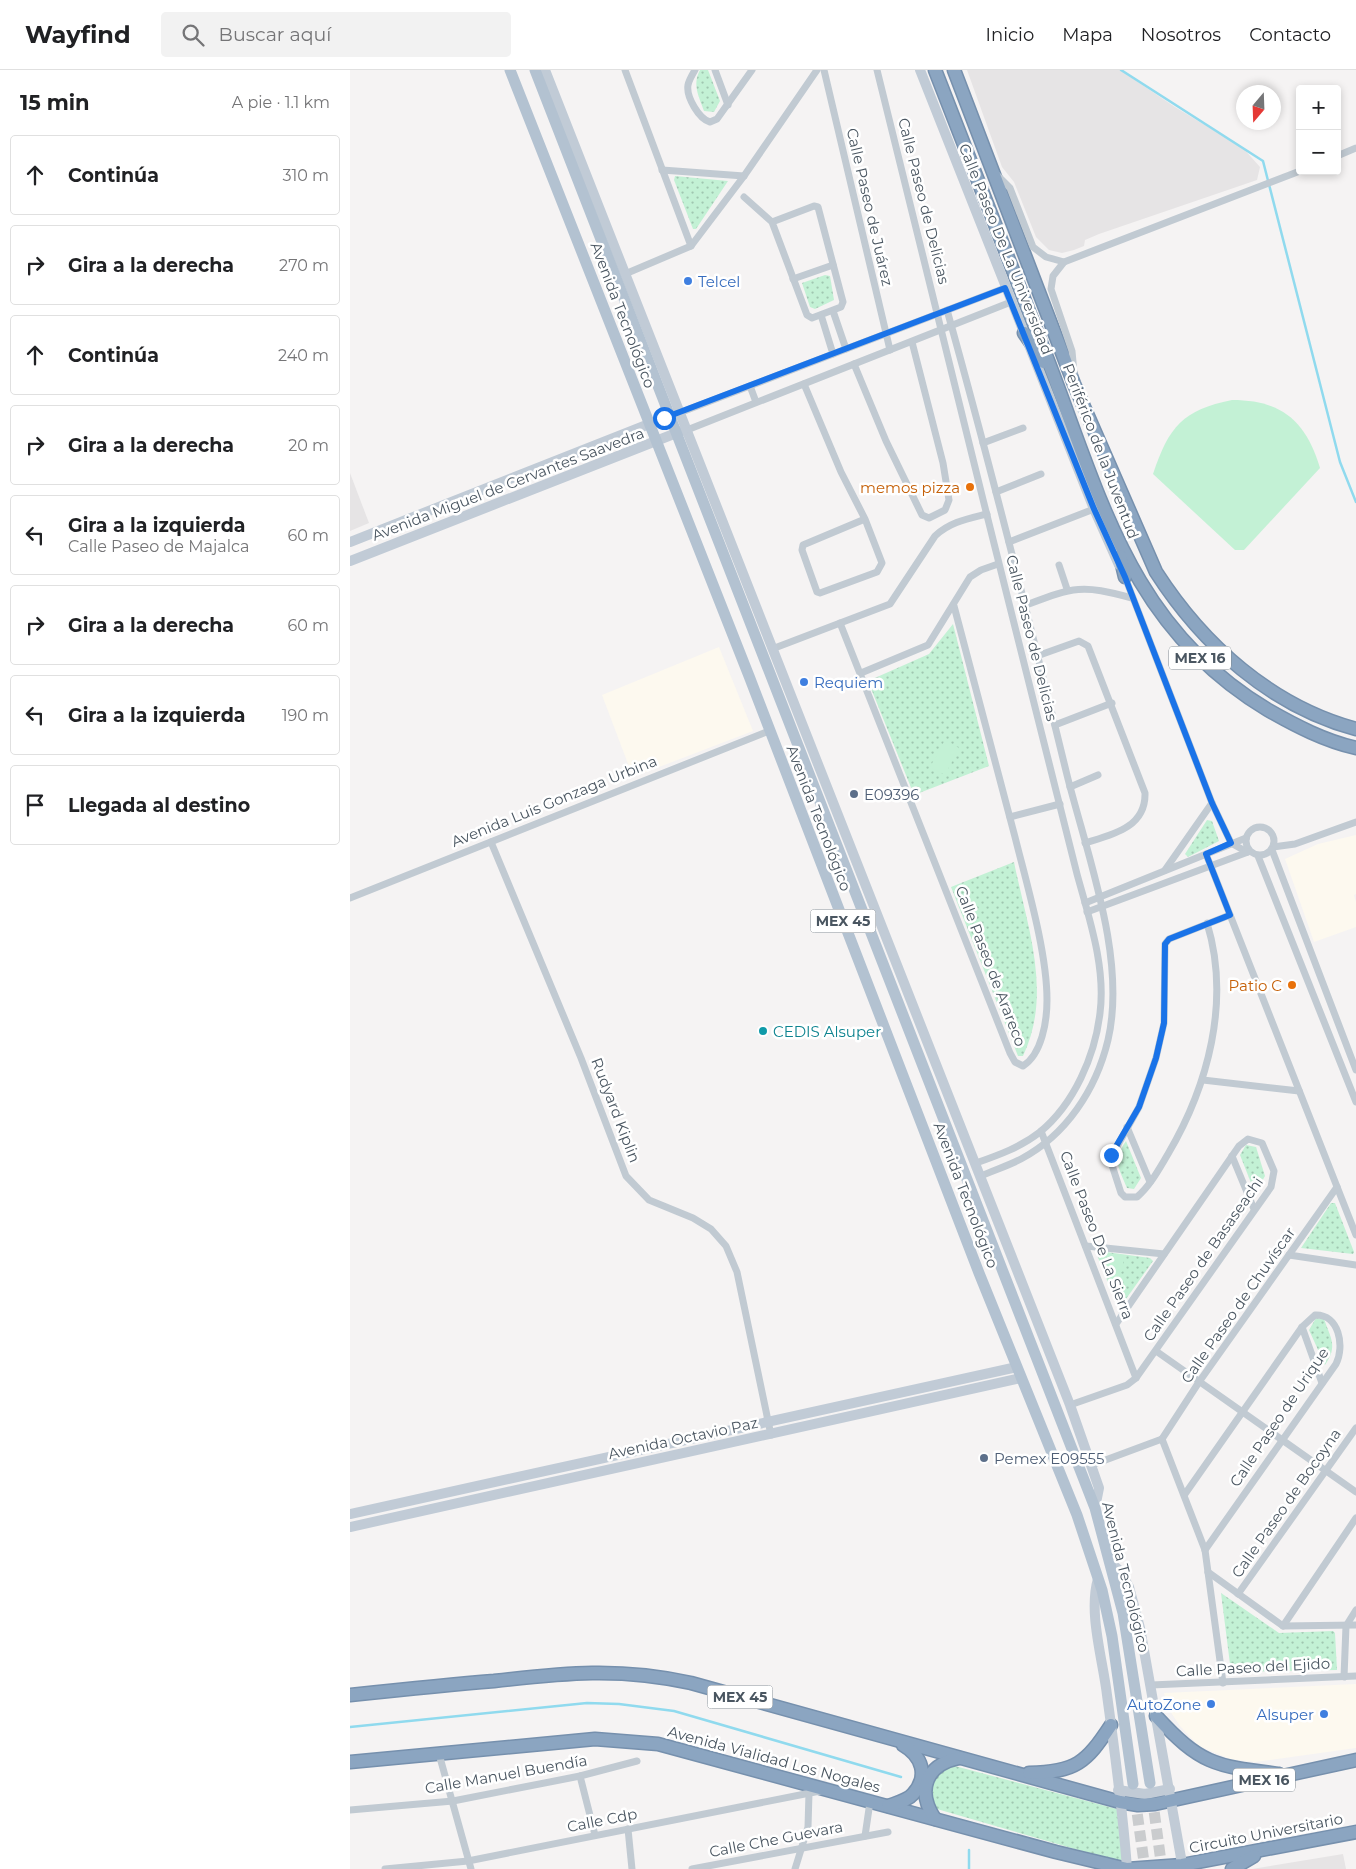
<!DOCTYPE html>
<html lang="es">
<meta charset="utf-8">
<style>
:root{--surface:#fff;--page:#f2f2f2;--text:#202124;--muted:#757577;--line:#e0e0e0}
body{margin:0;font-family:Montserrat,sans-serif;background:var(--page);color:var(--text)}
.controls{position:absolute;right:15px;top:15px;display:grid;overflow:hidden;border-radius:5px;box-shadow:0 2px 8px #0003}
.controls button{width:45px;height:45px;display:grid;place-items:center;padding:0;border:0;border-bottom:1px solid var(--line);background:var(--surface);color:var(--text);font:25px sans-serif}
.compass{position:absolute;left:886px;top:15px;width:45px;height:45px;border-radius:50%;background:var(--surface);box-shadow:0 2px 8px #0003;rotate:199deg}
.stop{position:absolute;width:15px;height:15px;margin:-11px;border:4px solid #1a73e8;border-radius:50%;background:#fff}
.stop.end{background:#1a73e8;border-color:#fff;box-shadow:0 1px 5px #0008}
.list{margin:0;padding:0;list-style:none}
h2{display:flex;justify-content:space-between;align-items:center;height:65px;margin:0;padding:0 20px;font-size:21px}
h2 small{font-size:16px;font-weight:400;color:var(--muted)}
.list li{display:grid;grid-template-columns:32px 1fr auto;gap:15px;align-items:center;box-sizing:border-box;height:80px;margin:0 10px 10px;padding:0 10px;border:1px solid var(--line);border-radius:5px}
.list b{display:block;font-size:19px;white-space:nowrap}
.list p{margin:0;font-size:16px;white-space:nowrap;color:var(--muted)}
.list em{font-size:16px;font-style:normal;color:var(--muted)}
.icon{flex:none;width:28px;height:28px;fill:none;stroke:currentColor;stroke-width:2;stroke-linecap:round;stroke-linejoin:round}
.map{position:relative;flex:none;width:1006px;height:1799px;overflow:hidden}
header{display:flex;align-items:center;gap:30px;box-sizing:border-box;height:70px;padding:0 25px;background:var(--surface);border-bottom:1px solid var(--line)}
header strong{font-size:24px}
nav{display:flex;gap:28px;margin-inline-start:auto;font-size:18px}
.search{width:350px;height:45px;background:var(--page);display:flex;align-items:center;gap:12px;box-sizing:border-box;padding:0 18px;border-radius:5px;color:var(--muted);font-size:19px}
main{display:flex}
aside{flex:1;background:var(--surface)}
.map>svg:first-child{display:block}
.commercial{fill:#fdf9ef}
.education{fill:#e6e4e5}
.park{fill:url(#park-dots)}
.pitch{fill:#c3f1d5}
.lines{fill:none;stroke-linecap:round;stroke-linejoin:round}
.stream{stroke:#90daee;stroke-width:2.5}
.primary-tunnel{stroke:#caccce;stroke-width:11;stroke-dasharray:11 5.5;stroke-linecap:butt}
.highway-casing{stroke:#7690ad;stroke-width:15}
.street{stroke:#c1cad2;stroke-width:7}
.secondary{stroke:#c1cbd6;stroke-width:10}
.primary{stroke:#b3c2d1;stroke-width:11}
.highway{stroke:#8ba5c1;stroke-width:12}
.route{stroke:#1a73e8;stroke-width:6}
.shop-dot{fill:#3f7fe0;stroke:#fff;stroke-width:2}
.food-dot{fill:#e8710a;stroke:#fff;stroke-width:2}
.service-dot{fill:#5c6f8a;stroke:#fff;stroke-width:2}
.culture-dot{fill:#0f9aa8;stroke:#fff;stroke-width:2}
.labels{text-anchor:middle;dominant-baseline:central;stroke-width:5;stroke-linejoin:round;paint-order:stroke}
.shield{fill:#fff;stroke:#808990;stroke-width:1}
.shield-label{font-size:14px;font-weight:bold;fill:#4a5661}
.street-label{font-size:15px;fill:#4a5661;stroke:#fff}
.shop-label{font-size:15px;fill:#366cbe;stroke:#fff;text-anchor:start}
.food-label{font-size:15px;fill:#c56008;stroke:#fff;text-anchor:end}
.service-label{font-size:15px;fill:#4e5e75;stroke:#fff;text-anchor:start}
.culture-label{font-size:15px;fill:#0d838f;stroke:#fff;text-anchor:start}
</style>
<header>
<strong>Wayfind</strong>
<div class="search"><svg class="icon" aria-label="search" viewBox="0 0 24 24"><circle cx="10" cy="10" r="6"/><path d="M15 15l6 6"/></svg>Buscar aquí</div>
<nav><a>Inicio</a><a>Mapa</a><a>Nosotros</a><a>Contacto</a></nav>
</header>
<main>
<aside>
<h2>15 min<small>A pie · 1.1 km</small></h2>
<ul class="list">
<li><svg class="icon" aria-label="ahead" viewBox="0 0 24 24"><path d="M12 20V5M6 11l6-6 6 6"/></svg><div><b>Continúa</b></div><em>310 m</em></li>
<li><svg class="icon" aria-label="right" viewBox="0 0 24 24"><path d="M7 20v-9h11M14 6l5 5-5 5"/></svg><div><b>Gira a la derecha</b></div><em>270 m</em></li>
<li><svg class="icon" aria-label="ahead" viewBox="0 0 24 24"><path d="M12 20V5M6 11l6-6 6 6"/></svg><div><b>Continúa</b></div><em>240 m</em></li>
<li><svg class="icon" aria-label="right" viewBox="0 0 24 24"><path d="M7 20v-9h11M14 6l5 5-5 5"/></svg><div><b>Gira a la derecha</b></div><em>20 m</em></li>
<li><svg class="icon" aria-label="left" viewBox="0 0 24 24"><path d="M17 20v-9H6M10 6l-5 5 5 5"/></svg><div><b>Gira a la izquierda</b><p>Calle Paseo de Majalca</p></div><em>60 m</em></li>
<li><svg class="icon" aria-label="right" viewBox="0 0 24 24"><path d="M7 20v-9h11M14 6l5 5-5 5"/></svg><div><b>Gira a la derecha</b></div><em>60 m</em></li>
<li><svg class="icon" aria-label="left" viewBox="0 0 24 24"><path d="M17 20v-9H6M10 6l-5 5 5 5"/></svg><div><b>Gira a la izquierda</b></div><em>190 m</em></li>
<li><svg class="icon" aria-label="arrive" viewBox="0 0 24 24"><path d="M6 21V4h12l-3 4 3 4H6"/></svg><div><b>Llegada al destino</b></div></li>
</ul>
</aside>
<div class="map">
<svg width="1006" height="1799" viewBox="0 0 1006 1799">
<defs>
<pattern id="park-dots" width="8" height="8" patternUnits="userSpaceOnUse" patternTransform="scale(1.25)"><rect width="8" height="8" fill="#c3f1d5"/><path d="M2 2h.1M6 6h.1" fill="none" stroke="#a0c6b0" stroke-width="1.8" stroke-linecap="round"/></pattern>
</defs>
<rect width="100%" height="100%" fill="#f5f3f3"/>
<!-- commercial -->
<g class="commercial">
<path d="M369,577L403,661L283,707L252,625Z"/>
<path d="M1006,765V824L1004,825L1006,832V857L964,872L935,789L968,774Z"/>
<path d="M1006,1614V1678L905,1692L880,1689L849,1676L830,1656L818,1638L814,1623Z"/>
</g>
<!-- education -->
<g class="education">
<path d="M617,0H770L825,37L893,78L910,97L907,110L749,164L735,170L734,176L724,180L712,183L699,180L686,167L664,112L652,97Z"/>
<path d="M0,403L19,453L0,461Z"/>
<path d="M993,1784L996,1799H902Z"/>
</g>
<!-- park -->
<g class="park">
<path d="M350,0H358L370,31L364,42L354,41C349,26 342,15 350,0Z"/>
<path d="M325,106L378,111L346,159H343L324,110Z"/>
<path d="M475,205L480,206L484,230L465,239L460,237L452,213Z"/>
<path d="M603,554L639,696L564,725L518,611L579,584Z"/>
<path d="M857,750L862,751L869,771L838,787L835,784Z"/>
<path d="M664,792C677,856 703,923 673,986H668L601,817Z"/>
<path d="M776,1071L791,1108L784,1119L777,1118C769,1098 762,1091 776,1071Z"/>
<path d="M896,1075L906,1077L915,1106L905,1123L890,1085Z"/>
<path d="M981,1133H985L1004,1182L1003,1184L951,1178Z"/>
<path d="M749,1181L800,1188L803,1191L771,1236L767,1235L747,1185Z"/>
<path d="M966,1248L974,1249C981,1269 988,1276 975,1295L959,1260Z"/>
<path d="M871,1523L929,1563L983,1561L985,1563L987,1600L881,1602Z"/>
<path d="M601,1695L767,1739L773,1793L587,1739L580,1730L584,1704Z"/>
</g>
<!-- pitch -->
<g class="pitch">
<path d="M882,330C932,330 956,351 970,398L894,480H885L803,404C819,356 833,340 882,330Z"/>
<path d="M595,670L609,678L595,705L580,697Z"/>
<path d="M757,1184L774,1186L772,1202L755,1201Z"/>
</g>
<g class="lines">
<!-- stream -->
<g class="stream">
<path d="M771,0L913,91L990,392L1006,432"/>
<path d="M0,1657L237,1633L269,1634L324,1641L551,1707"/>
<path d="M619,1799V1780"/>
</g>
<!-- primary-tunnel -->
<g class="primary-tunnel">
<path d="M802,1726L812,1799"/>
<path d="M785,1728L795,1799"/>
</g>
<!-- highway casing -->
<g class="highway-casing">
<g id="highway">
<path d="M585,0C622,96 660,192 697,288C751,428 780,558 918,640C946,656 975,671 1006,678"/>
<path d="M604,0L724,314L806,502C853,575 921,636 1006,659"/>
<path d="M674,263L694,292"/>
<path d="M770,486L775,507"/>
<path d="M0,1625C48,1620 96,1615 144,1611C215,1603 269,1597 341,1613L770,1732L788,1735L805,1734L1006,1690"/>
<path d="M806,1646C851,1695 865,1696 929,1704"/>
<path d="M0,1692L245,1669L308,1674L706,1782L777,1799L832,1795L1006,1762"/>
<path d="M679,1703C726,1702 736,1693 761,1655"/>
<path d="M538,1736C546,1733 557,1731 563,1724C579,1706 572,1686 553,1675"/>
<path d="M585,1749C566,1720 576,1695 609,1688"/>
<path d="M882,1799L904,1786"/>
</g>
</g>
<!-- street -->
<g class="street">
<path d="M275,0L341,176"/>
<path d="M345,0C342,5 339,10 338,15C336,27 349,49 360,52L367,49L402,0"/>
<path d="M365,0L378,35"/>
<path d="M474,0L540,280"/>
<path d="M527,0C581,216 633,433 688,649C701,701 714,752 727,804C739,848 756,897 750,943C745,986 724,1034 690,1062C671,1077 649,1085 626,1093"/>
<path d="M987,86L1006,78"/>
<path d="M312,100L394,106"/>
<path d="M645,103L660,118L683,177L696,187L714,192"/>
<path d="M394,127L422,152L457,245L462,248L491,237L493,232L468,137L464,136L422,152"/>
<path d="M275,204L341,176L394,106L467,0"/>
<path d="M443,209L483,195"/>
<path d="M597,240C640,394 679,549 717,705C737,785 777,889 758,970C746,1020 716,1065 671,1089C658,1096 644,1100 631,1106"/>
<path d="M483,241L496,279"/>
<path d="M471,245L483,284"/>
<path d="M504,294L536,371L572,445L579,448L595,440L599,430L593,393L562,272"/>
<path d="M724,303L722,281L701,219L703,206L714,192L950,101"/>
<path d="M454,314L491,402L515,449L532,493L527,502L470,523L467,522L452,480L453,475L515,449"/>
<path d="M400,316L406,332"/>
<path d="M329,343L655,218"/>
<path d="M337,360L661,232"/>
<path d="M633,373L673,358"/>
<path d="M646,422L691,404"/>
<path d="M659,472L744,439"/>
<path d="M709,495L717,519"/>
<path d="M775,507L862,733L881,773L897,782"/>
<path d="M676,535C724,517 731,514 782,528"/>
<path d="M490,553L660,983L665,992L673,996C692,984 697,951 697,930C697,882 677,815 665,767C645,690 624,613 604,536"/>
<path d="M422,579L540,534L585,466C600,452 617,449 637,444"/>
<path d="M687,586L729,571L738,576L795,723C796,758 761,765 735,773"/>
<path d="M511,603L578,575L620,507L631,500L648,494"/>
<path d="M705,655L762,633"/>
<path d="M720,717L748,705"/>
<path d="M660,747L710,734"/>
<circle cx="910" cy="771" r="14"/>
<path d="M141,772L231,988L276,1106L299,1130L343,1148L361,1159L376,1176L387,1202L421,1365"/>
<path d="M923,777L945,774L1006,752"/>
<path d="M922,780L1006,1000"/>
<path d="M856,784L1006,1165"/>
<path d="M908,786L1006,1032"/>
<path d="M815,800L862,733"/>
<path d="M0,828L419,661"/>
<path d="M735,833L896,768"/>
<path d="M737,842L898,782"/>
<path d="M857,853C881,931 858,1016 818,1084C809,1099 800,1116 787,1127H775L771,1123L760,1089L789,1037L806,988L814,953L815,874L819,869L880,845"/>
<path d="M853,1010L949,1021"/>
<path d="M777,1057L800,1112"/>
<path d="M691,1061L786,1308"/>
<path d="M882,1086L904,1139"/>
<path d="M736,1176L814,1184"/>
<path d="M939,1185L1006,1195"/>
<path d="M952,1257L972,1313"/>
<path d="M806,1281L1006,1422"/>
<path d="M720,1335L777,1315L786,1308L921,1117L924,1101L912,1073L898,1069L889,1076L766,1254"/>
<path d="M812,1369L849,1312L987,1117"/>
<path d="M812,1369L855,1480L873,1613"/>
<path d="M742,1395L812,1369"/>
<path d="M835,1424L952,1257L965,1245C989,1244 995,1276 986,1294L855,1480"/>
<path d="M858,1502L933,1556L1006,1555"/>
<path d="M888,1524L1006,1358"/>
<path d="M933,1556L1006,1448"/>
<path d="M994,1607L996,1556L1006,1540"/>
<path d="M801,1615L1006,1606"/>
<path d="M89,1684L121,1799"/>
<path d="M230,1706L245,1765"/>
<path d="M0,1740L103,1731L230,1706L287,1691"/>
<path d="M278,1759L282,1799"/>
<path d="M515,1766L520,1732"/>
<path d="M35,1799L118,1791L470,1721"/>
<path d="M342,1799L538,1762"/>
<path d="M445,1799L458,1757L459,1723"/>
</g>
<!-- secondary -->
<g class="secondary">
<path d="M195,0L720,1335L749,1418L745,1438"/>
<path d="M570,0L744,439L769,495"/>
<path d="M0,472L327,343"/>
<path d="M0,491L334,360"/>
<path d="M0,1444L667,1297"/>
<path d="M0,1457L671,1308"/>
<path d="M761,1493L770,1501L779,1517L790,1558L833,1799"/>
<path d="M748,1509C738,1543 753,1590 757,1625C765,1683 773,1741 777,1799"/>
<path d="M768,1720L795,1724L820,1719"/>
</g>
<!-- primary -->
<g class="primary">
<path d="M160,0L399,606L629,1203L727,1445L752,1520L762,1566L783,1714"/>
<path d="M185,0L745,1438L773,1543L800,1713"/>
</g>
<!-- highway -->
<use href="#highway" class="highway"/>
</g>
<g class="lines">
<!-- route -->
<path class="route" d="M314,348L655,218L744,439L775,507L862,733L881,773L856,784L880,845L819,869L815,874L814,953L806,988L789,1037L761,1085"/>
</g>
<!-- markers -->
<g class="shop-dot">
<circle cx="338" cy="211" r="5"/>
<circle cx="454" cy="612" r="5"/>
<circle cx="861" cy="1634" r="5"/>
<circle cx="974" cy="1644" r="5"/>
</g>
<g class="food-dot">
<circle cx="620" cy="417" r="5"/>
<circle cx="942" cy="915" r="5"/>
</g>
<g class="service-dot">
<circle cx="504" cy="724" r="5"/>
<circle cx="634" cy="1388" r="5"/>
</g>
<circle class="culture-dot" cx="413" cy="961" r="5"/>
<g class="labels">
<!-- shield labels -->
<g class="shield">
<rect x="819" y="576.5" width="62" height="23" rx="4"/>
<rect x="460.5" y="839.5" width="65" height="23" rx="4"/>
<rect x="357.5" y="1615.5" width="65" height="23" rx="4"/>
<rect x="883" y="1698.5" width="62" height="23" rx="4"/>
</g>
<g class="shield-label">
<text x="850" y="588">MEX 16</text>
<text x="493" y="851">MEX 45</text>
<text x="390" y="1627">MEX 45</text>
<text x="914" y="1710">MEX 16</text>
</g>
<!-- street labels -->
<g class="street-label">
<text transform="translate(574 131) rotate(76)">Calle Paseo de Delicias</text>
<text transform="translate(520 137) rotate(77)">Calle Paseo de Juárez</text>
<text transform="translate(656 179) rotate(68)">Calle Paseo De La Universidad</text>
<text transform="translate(273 245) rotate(69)">Avenida Tecnológico</text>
<text transform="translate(751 381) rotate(69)">Periférico de la Juventud</text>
<text transform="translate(158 414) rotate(-21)">Avenida Miguel de Cervantes Saavedra</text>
<text transform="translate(682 568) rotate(76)">Calle Paseo de Delicias</text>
<text transform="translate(204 731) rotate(-22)">Avenida Luis Gonzaga Urbina</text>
<text transform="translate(469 748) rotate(69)">Avenida Tecnológico</text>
<text transform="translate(641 896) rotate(69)">Calle Paseo de Arareco</text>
<text transform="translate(266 1040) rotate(69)">Rudyard Kiplin</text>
<text transform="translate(616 1125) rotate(69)">Avenida Tecnológico</text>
<text transform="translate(747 1165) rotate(69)">Calle Paseo De La Sierra</text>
<text transform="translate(853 1189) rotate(-55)">Calle Paseo de Basaseachi</text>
<text transform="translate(888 1235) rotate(-55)">Calle Paseo de Chuvíscar</text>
<text transform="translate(929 1347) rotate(-56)">Calle Paseo de Urique</text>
<text transform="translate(333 1368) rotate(-12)">Avenida Octavio Paz</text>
<text transform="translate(936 1433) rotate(-55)">Calle Paseo de Bocoyna</text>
<text transform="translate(776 1507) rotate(76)">Avenida Tecnológico</text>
<text transform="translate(903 1597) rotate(-3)">Calle Paseo del Ejido</text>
<text transform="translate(424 1689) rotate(15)">Avenida Vialidad Los Nogales</text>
<text transform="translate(156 1704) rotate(-10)">Calle Manuel Buendía</text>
<text transform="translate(252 1750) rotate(-11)">Calle Cdp</text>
<text transform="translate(916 1763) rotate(-11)">Circuito Universitario</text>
<text transform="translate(426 1769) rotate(-11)">Calle Che Guevara</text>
</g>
<!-- shop labels -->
<g class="shop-label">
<text x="348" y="211">Telcel</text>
<text x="464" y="612">Requiem</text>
<text x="851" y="1634" text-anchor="end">AutoZone</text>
<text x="964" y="1644" text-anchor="end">Alsuper</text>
</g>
<!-- food labels -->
<g class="food-label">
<text x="610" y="417">memos pizza</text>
<text x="932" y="915">Patio C</text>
</g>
<!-- service labels -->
<g class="service-label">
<text x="514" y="724">E09396</text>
<text x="644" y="1388">Pemex E09555</text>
</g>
<!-- culture labels -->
<g class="culture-label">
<text x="423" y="961">CEDIS Alsuper</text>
</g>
</g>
</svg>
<div class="controls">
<button>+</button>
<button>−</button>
</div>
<svg class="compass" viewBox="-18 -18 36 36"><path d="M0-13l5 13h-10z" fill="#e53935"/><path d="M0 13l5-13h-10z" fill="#757577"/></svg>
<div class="stop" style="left:314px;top:348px"></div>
<div class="stop end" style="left:761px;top:1085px"></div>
</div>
</main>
